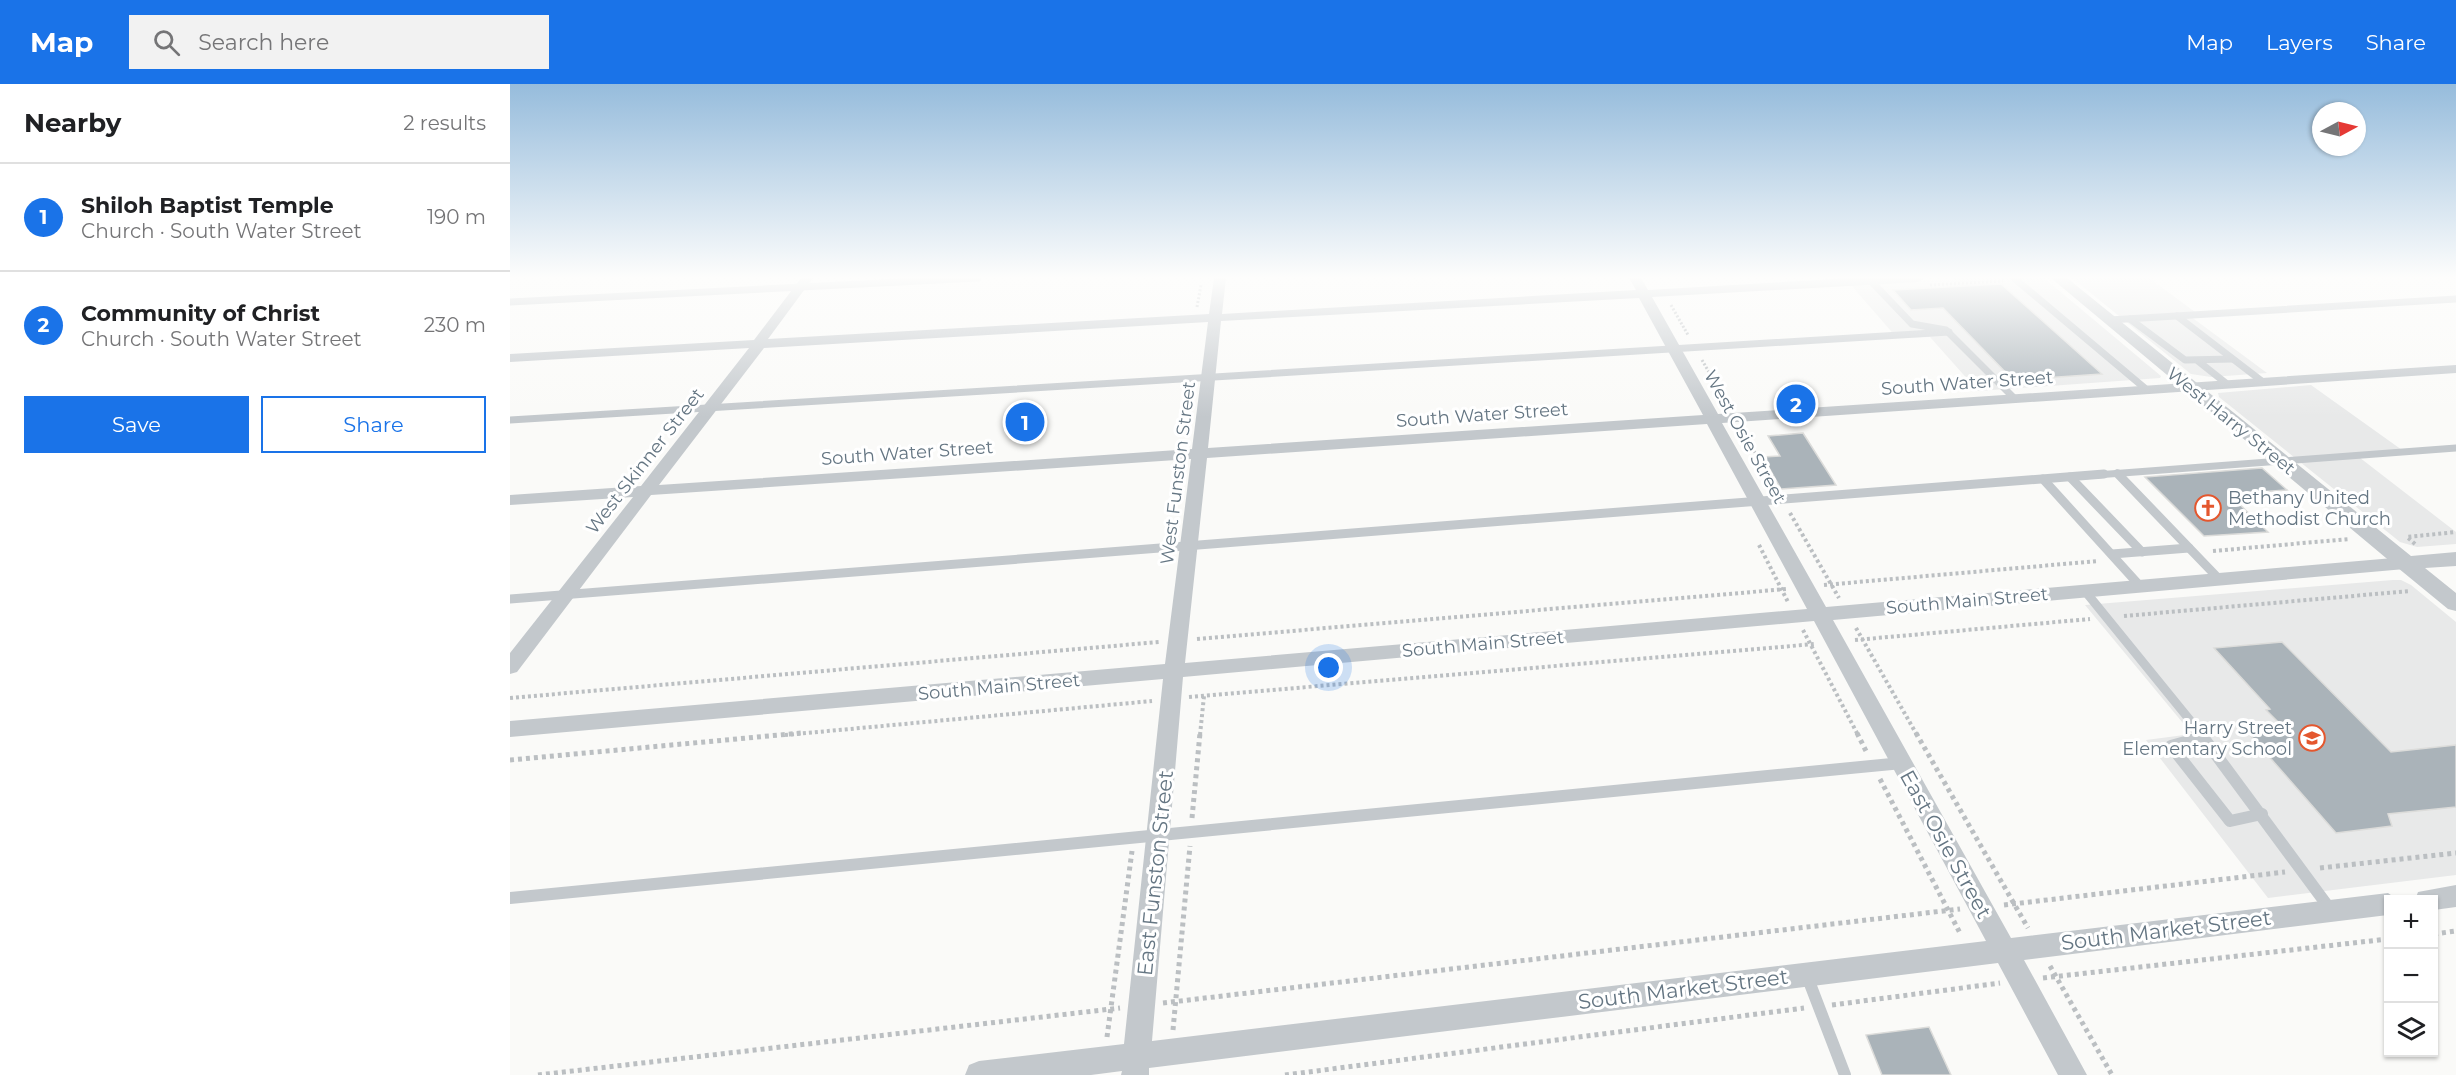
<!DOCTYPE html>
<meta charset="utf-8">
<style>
:root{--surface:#fff;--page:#f2f2f2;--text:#202124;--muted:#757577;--line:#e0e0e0;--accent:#1a73e8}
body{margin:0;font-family:Montserrat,sans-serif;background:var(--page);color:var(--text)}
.controls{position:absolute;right:18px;bottom:18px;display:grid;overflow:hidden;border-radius:0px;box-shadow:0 2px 4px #0004}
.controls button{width:54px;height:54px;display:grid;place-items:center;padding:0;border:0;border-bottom:2px solid var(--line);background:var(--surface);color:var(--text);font:30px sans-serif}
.compass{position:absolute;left:1802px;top:18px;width:54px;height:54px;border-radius:50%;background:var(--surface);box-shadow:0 2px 4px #0004;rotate:83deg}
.you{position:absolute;left:819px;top:584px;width:21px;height:21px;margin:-15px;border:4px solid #fff;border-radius:50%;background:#1a73e8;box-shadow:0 0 0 9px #1a73e833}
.badge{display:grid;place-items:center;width:39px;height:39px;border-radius:50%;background:var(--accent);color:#fff;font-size:20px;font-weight:700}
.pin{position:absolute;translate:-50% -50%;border:3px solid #fff;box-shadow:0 2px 6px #0006}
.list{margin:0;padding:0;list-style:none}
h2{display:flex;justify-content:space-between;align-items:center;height:78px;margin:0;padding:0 24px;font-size:26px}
h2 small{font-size:20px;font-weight:400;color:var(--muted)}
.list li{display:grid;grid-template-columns:39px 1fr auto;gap:18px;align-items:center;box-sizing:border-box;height:108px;padding:0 24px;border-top:2px solid var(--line)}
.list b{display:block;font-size:22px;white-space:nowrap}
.list p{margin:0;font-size:20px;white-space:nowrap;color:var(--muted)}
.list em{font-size:20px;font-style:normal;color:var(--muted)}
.actions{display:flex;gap:12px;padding:18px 24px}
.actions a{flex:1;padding:14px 0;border:2px solid var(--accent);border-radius:0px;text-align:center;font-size:21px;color:var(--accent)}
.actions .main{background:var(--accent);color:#fff}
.icon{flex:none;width:33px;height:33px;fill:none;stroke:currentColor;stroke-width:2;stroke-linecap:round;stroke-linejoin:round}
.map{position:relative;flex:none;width:1946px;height:991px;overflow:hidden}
header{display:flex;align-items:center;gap:36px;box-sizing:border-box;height:84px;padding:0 30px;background:var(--accent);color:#fff}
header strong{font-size:28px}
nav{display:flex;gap:33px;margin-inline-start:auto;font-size:21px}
.search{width:420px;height:54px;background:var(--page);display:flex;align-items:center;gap:15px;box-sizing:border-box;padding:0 21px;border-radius:0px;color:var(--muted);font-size:22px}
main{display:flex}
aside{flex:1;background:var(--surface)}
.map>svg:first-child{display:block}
.built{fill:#e8e9e9}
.building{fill:#aab3b9;stroke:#dcdcda;stroke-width:1.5}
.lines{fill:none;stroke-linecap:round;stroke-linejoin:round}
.path-far2{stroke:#bbbfc2;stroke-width:3;stroke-dasharray:2 2;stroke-linecap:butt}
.path-far1{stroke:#bbbfc2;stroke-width:4;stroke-dasharray:3 3;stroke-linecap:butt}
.path{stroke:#bbbfc2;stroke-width:5;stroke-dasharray:4 4;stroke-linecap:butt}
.service-far2{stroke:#c3c8cc;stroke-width:7}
.service-far1{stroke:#c3c8cc;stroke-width:9}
.service{stroke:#c3c8cc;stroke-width:12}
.minor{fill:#c3c8cc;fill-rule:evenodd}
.tertiary{fill:#c3c8cc;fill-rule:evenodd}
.labels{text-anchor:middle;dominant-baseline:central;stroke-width:6;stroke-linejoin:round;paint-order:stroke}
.street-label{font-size:18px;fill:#657683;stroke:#fff}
.poi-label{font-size:18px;fill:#657683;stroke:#fff;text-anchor:start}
.near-street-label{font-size:21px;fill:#657683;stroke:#fff}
</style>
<header>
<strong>Map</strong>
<div class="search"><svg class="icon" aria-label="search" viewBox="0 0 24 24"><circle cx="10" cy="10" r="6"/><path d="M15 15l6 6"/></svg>Search here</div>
<nav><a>Map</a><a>Layers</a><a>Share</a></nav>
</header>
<main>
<aside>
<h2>Nearby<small>2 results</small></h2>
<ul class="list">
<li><span class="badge">1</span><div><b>Shiloh Baptist Temple</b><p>Church · South Water Street</p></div><em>190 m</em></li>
<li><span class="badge">2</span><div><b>Community of Christ</b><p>Church · South Water Street</p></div><em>230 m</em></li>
</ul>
<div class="actions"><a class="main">Save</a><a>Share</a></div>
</aside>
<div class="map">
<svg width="1946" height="991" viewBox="0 0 1946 991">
<rect width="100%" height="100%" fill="#fafaf8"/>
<!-- built -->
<g class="built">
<path d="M1463,194H1534L1651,292L1650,294L1468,307L1420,253L1387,254L1341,201Z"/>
<path d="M1562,194H1639L1689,231L1680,232L1757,289L1701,293L1681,290Z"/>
<path d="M1801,301L1892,366L1845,370L1946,448V460L1907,463L1890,458L1709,313L1708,309Z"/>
<path d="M1883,496H1891L1901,501L1946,538V791L1758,814L1636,656L1682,650L1575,521Z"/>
</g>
<!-- building -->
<g class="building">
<path d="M1491,200L1545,248L1592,290L1503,296L1433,224L1401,226L1383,206Z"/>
<path d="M1293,349L1326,401L1271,405L1253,373L1270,372L1258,352Z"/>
<path d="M1752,384L1777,406L1719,410L1758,448L1694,452L1635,393Z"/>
<path d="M1772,558L1881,668L1946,661V723L1878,730L1882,742L1826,749L1734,644L1770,640L1756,626L1760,625L1704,564Z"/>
<path d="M1419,943L1441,991H1372L1356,951Z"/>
</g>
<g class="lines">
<!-- path-far2 -->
<g class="path-far2">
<path d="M1420,201L1493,197"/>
<path d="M1161,221L1178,251"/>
<path d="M687,223L691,201"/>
<path d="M1192,276L1218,321"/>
<path d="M1232,346L1258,392"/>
</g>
<!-- path-far1 -->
<g class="path-far1">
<path d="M1257,390L1264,402"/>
<path d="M1280,429L1329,514"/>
<path d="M1905,460L1897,453L1946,448"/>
<path d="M1249,461L1278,518"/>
<path d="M1703,467L1839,455"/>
<path d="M1314,501L1588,477"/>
<path d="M1614,532L1900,507"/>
<path d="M1346,544L1407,651"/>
<path d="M1293,546L1348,651"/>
<path d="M687,555L1277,505"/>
<path d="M1345,556L1580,535"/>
<path d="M679,613L1305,560"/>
<path d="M0,614L649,558"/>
<path d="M275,651L642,617"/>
<path d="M690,651L694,612"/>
</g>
<!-- path -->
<g class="path">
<path d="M1347,649L1356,667"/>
<path d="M1406,649L1518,844"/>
<path d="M0,676L291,649"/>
<path d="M1370,695L1451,851"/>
<path d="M682,734L690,649"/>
<path d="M1810,784L1946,769"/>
<path d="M1494,821L1775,788"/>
<path d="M1924,850L1946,847"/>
<path d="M1540,882L1602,991"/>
<path d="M1533,894L1878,855"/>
<path d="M653,919L1450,825"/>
<path d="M1322,921L1490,899"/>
<path d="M663,946L680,762"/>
<path d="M597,953L622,767"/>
<path d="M28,991L610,924"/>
<path d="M775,991L1294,924"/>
</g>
<!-- service-far2 -->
<g class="service-far2">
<path d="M1504,194L1637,306"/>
<path d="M1361,197L1402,240L1436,246L1505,315"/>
<path d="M0,218L468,194"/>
<path d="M1667,232L1753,298"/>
<path d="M1620,235L1675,276L1722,275"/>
<path d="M1599,236L1946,215"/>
<path d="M1688,277L1717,300"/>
<path d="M0,336L1439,248"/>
<path d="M1607,389L1610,392"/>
<path d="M1573,392L1946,364"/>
</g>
<!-- service-far1 -->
<g class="service-far1">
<path d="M1608,390L1709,495"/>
<path d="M1560,393L1632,468"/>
<path d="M1533,395L1630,502"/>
<path d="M1602,470L1679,464"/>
<path d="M1575,507L1692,651"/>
<path d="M0,515L1594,390"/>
</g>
<!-- service -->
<g class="service">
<path d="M1690,649L1820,825"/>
<path d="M1693,653L1661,662L1720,737L1752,730"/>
<path d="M0,814L1392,679"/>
<path d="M1297,892L1335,991"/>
</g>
<!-- minor -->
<g class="minor">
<path d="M291,194H303L258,255L699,230L704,194H716L712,230L1126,206L1119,194H1131L1138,206L1340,194H1415L1409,198L1142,213L1208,330L1946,281V289L1212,339L1316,523L1895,473L1901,475L1904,479L1895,485L1323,536L1501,854L1878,809L1888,816H1878V831L1514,876L1577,991H1548L1488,879L639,984V991H611L612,987L581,991H455L459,981L469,977L614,960L653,595L0,653V637L655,580L681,375L141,411L7,588L0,590V569L123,413L0,421V411L131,402L239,264L0,278V270L244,256ZM1129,214L1193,331L698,364L711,237ZM698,238L682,365L149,401L254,264ZM1197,340L1297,525L675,579L697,374ZM1304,537L1476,857L642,957L673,593Z"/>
<path d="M1946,801V823L1924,826V816H1905L1908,808Z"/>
</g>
<!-- tertiary -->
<path class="tertiary" d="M1541,194H1557L1901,472L1946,468V482L1915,484L1946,509V527L1938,525L1888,484Z"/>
</g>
<!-- sky -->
<linearGradient id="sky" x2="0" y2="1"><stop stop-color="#96bcdc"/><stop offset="0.58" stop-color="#fdfdfc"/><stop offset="1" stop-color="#fdfdfc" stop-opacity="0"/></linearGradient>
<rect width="1946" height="333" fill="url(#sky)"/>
<!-- icons -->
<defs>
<g id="church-ring" transform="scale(1.35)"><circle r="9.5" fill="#fff" stroke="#e4572e" stroke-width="1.5"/><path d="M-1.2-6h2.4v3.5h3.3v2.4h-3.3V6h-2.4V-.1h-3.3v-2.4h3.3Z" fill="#e4572e"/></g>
<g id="school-ring" transform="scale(1.35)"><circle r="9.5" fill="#fff" stroke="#e4572e" stroke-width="1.5"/><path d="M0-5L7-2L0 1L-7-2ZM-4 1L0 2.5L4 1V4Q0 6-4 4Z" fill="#e4572e"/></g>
</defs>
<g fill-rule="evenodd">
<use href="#church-ring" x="1698" y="424"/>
<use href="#school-ring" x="1802" y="654"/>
</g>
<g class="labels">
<!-- street labels -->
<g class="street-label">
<text transform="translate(1457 299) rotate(-4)">South Water Street</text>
<text transform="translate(972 331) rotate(-4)">South Water Street</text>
<text transform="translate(1721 337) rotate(39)">West Harry Street</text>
<text transform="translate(1235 353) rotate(61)">West Osie Street</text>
<text transform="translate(397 369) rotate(-4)">South Water Street</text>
<text transform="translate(135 377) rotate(-52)">West Skinner Street</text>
<text transform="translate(668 389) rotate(-83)">West Funston Street</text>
<text transform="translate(1457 517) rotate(-5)">South Main Street</text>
<text transform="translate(973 560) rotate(-5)">South Main Street</text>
<text transform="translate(489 603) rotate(-5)">South Main Street</text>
</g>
<!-- poi labels -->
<g class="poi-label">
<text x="1718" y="414">Bethany United<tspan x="1718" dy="21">Methodist Church</tspan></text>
<text x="1782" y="644" text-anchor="end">Harry Street<tspan x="1782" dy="21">Elementary School</tspan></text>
</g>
<!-- near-street labels -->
<g class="near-street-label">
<text transform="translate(1436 760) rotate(61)">East Osie Street</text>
<text transform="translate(645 789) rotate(-84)">East Funston Street</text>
<text transform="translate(1656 846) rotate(-7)">South Market Street</text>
<text transform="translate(1173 905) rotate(-7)">South Market Street</text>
</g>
</g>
</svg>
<div class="controls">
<button>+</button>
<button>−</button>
<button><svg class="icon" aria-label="layers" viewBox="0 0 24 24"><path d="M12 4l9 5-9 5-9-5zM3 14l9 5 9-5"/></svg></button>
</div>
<svg class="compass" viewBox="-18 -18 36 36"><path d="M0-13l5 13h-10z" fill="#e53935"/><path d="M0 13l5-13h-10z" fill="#757577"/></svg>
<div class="you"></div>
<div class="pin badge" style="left:515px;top:338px">1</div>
<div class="pin badge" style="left:1286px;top:320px">2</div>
</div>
</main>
